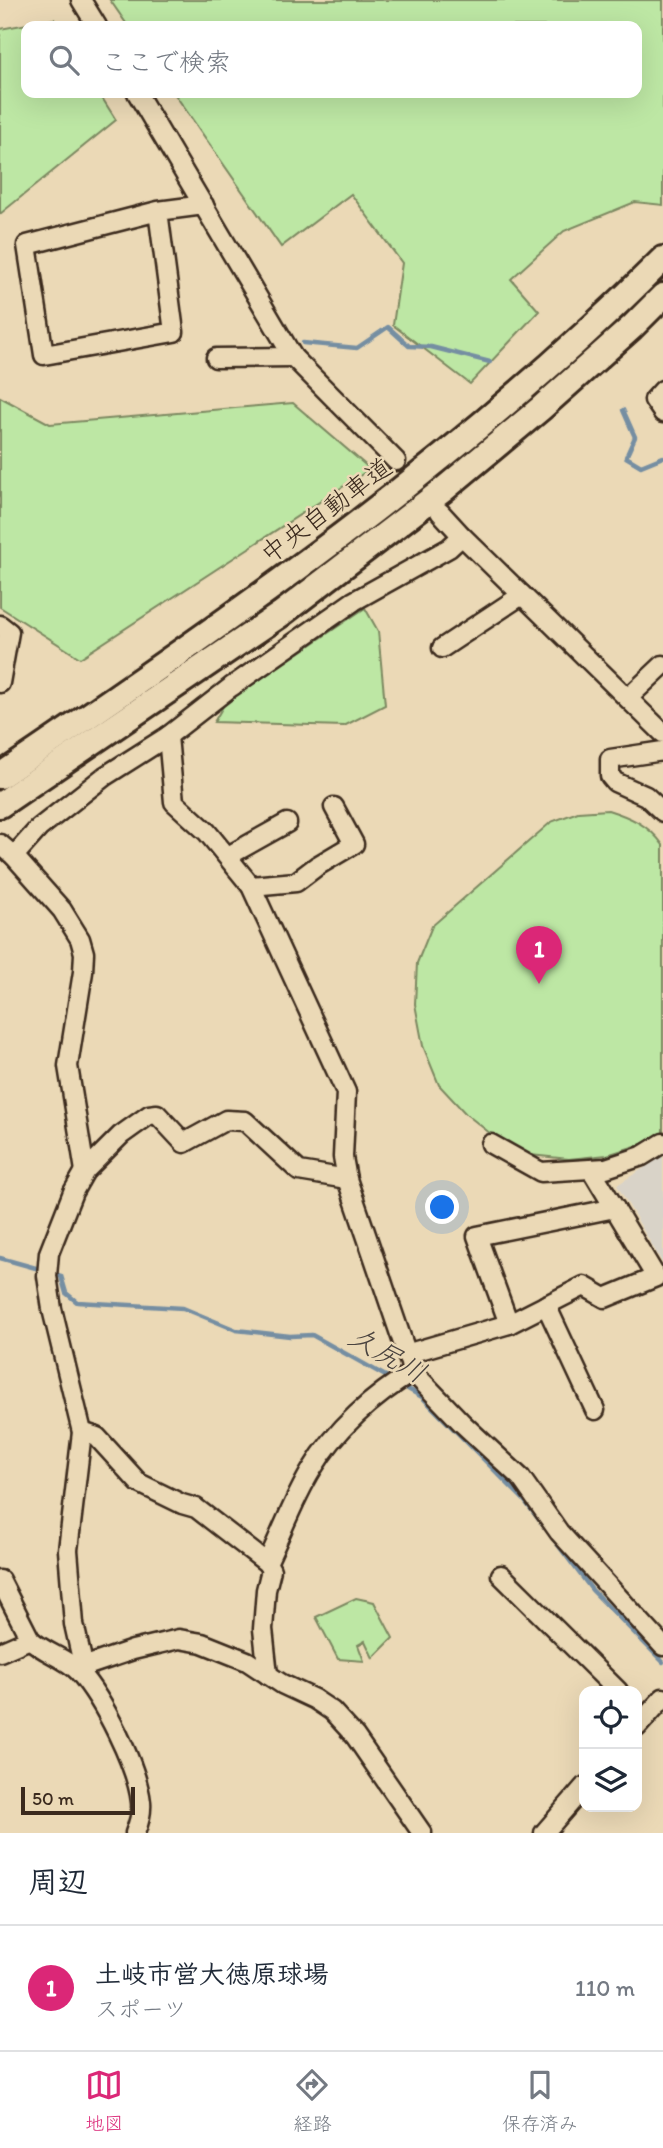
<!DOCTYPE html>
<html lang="ja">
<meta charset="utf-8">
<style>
:root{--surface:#fff;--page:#f6f6f7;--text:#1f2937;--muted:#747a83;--line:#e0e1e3;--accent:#db2777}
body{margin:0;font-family:Itim,"Klee One",sans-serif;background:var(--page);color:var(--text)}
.controls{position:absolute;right:21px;bottom:21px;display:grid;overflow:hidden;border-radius:14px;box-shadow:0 7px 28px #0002}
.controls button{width:63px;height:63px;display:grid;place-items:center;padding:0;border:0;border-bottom:2px solid var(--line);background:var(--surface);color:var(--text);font:35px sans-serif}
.scale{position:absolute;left:21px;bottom:18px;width:114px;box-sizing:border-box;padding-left:7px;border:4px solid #3b2a1e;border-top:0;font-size:19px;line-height:24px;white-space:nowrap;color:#3b2a1e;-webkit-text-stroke:5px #ebd9b6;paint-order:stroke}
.you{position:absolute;left:443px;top:1208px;width:24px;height:24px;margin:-18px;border:5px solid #fff;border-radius:50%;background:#1a73e8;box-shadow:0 0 0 10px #1a73e833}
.badge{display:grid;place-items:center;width:46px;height:46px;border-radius:50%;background:var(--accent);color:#fff;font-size:23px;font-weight:700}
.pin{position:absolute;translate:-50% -58px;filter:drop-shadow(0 2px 4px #0008)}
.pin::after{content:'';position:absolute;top:37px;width:24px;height:21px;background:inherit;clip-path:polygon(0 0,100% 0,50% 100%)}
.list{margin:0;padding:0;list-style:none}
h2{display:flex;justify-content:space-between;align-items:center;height:91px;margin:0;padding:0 28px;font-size:30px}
h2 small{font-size:23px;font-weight:400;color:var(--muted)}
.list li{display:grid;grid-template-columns:46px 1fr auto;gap:21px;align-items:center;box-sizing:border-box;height:126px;padding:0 28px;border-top:2px solid var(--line)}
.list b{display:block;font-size:26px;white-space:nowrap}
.list p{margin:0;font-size:23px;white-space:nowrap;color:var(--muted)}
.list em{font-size:23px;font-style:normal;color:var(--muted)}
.icon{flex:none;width:38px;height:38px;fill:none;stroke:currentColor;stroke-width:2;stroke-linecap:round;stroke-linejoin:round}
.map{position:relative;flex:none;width:663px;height:1833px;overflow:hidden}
.search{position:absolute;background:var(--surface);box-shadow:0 7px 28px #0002;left:21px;right:21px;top:21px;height:77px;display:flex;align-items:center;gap:18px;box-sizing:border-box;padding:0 24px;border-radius:14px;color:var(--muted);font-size:26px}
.sheet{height:217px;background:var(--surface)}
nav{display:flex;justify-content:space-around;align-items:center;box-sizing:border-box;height:98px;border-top:2px solid var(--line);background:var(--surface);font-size:19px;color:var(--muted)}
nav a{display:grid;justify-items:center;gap:4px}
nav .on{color:var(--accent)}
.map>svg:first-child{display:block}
.built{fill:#d9d3c8}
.green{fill:#bde7a4;stroke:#7c8861;stroke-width:2}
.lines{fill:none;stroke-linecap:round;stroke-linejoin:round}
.stream{stroke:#758ea2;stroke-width:4.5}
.minor-casing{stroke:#3b2a1e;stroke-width:23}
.highway-casing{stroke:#3b2a1e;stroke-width:30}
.minor{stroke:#ebd9b6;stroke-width:18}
.highway{stroke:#ebd9b6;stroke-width:24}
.labels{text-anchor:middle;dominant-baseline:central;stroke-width:5;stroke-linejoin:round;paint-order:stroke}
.street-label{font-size:26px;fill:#3b2a1e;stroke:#ebd9b6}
.water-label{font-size:28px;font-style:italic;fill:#4a433f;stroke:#ebd9b6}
</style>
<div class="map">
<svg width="663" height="1833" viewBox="0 0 663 1833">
<rect width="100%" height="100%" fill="#ebd9b6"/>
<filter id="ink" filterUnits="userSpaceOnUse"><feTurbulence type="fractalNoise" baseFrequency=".0143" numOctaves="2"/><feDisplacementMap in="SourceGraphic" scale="14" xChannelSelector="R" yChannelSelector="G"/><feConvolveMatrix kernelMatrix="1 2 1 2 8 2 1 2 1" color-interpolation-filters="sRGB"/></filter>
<g filter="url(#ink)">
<!-- built -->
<path class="built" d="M663,1156V1264L617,1185Z"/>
<!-- green -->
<g class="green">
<path d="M110,0H663V205L635,202L564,231L511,279L539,311L470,384L393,325L402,263L351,194L281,247L174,93H637V26H128Z"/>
<path d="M54,19L58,26H26V93H99L116,120L0,214V29Z"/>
<path d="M0,397L50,424L293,403L370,469L80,658L0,607Z"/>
<path d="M365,608L378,631L385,705L344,726L214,722L225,703Z"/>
<path d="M608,810C630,817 649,825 663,845V1132L645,1143L607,1155L569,1159L530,1155L496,1138L466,1114L439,1085L423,1046L415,1004L417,963L432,926L551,822L578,812Z"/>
<path d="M356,1598L374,1602L393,1638L373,1658L365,1641L358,1645L364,1661L338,1659L316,1617Z"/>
</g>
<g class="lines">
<!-- stream -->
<g class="stream">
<path d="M303,343L357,348L388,327L409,346L431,347L490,362"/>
<path d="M623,410L635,437L626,457L641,466L663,457"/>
<path d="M0,1258L43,1270"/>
<path d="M51,1273L61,1276L66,1293L77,1302L183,1308L236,1330L290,1336L312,1335L391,1379"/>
<path d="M401,1385L422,1397L524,1500L592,1590L663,1662"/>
</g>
<!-- minor casing -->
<g class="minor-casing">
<g id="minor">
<path d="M81,0L97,26"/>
<path d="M137,93L293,357L396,461"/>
<path d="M158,211L174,332L44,355L27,245L158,211L204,205"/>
<path d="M216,358L293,357"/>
<path d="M663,390L654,400L663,413"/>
<path d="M440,512L462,536L663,733"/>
<path d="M0,625L9,632L0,683"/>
<path d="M442,648L522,595"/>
<path d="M628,698L663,665"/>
<path d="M168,736L174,802L207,832L251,886L346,1092L343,1157L347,1179L413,1372L463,1424L521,1478L559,1532L663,1646"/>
<path d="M663,751L610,759V776L615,782L646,796L663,812"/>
<path d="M0,844L14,856L62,910L80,939L84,953L83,972L68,1066L85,1171"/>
<path d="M14,856L39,828L105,776L168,736L231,687L354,601L449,548L462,536"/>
<path d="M228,856L287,823"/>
<path d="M251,886L296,882L317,866L354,844L334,807"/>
<path d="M491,1144L541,1172L606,1168L642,1156L663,1143"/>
<path d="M546,1305L595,1410"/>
<path d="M509,1324L477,1236L615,1208"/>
<path d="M406,1354L509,1324L584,1286L605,1298L656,1277L591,1169"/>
<path d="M82,1432L97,1437L139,1483L182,1504L196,1508L267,1563C282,1532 294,1498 312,1469C335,1430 374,1395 413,1372"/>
<path d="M267,1563L271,1570L266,1590L263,1629L268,1675"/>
<path d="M501,1575L618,1691"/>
<path d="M0,1580L30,1639C44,1653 67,1658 79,1672C103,1699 137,1766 141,1802C142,1812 139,1823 135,1833"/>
<path d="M0,1652L30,1639"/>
<path d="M77,1669L81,1655L74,1624L68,1550L82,1432L52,1309L47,1276L49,1253L73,1192L85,1171L121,1135L149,1115L157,1114L184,1143L226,1120L245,1121L299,1171L347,1179"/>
<path d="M77,1669L133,1650L179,1639L202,1643L247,1661L282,1684L314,1699L332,1711L355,1736L422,1833"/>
<path d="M637,1727L663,1698"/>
<path d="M544,1833L584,1787"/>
</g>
</g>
<!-- highway casing -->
<g class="highway-casing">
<g id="highway">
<path d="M0,776C233,619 464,458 663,259"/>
<path d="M0,805L281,614L443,490L540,409L632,327L663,296"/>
</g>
</g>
<!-- minor -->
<use href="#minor" class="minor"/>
<!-- highway -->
<use href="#highway" class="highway"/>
</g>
</g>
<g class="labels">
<!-- street labels -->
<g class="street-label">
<text transform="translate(326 510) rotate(-37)">中央自動車道</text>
</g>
<!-- water labels -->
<g class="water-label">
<text transform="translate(388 1354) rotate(30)">久尻川</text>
</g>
</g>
</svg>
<div class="controls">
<button><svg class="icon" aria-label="locate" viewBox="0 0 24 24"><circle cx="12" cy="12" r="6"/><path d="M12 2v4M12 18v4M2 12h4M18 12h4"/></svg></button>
<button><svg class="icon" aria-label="layers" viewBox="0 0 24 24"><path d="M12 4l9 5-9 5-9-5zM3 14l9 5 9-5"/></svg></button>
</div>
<div class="scale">50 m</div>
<div class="you"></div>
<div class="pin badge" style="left:539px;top:984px">1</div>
<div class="search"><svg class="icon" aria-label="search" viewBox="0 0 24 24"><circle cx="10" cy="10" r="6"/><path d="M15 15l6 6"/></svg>ここで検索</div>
</div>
<section class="sheet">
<h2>周辺<small></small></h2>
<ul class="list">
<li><span class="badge">1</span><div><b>土岐市営大徳原球場</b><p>スポーツ</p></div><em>110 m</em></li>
</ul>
</section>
<nav>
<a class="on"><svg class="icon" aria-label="map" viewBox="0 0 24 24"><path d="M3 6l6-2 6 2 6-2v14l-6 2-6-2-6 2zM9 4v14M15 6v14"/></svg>地図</a>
<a><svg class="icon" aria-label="directions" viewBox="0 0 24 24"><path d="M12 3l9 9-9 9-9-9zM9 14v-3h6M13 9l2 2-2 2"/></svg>経路</a>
<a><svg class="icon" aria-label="saved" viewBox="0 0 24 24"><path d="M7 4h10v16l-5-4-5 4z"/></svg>保存済み</a>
</nav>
